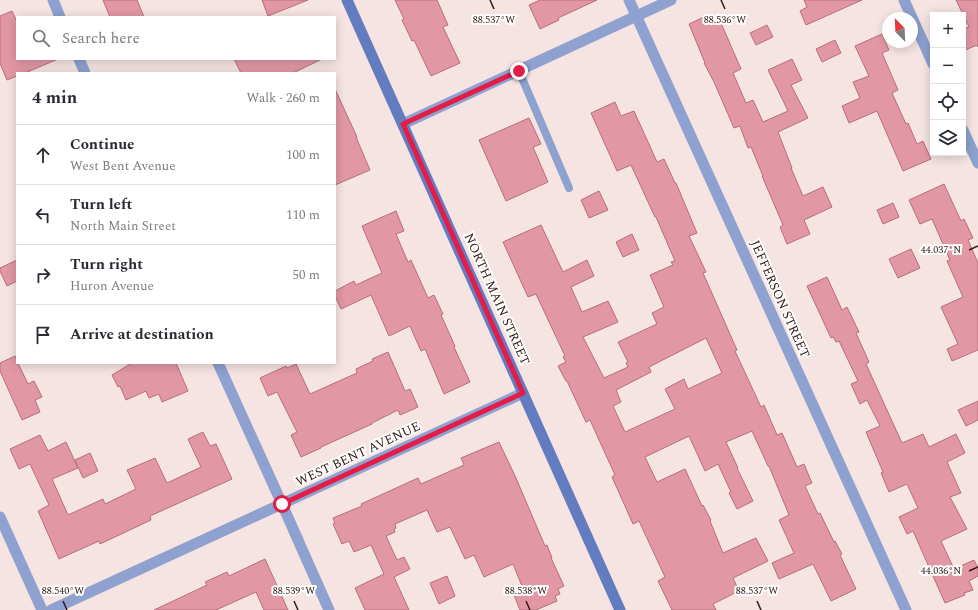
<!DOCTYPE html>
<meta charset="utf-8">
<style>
:root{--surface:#fff;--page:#f2f2f3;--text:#2b2b33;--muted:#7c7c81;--line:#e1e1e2}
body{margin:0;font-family:Spectral,serif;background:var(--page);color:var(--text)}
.controls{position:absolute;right:12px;top:12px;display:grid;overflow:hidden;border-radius:0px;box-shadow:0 2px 10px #0003}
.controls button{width:36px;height:36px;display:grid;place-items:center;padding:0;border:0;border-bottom:1px solid var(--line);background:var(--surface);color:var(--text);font:20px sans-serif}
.compass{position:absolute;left:882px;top:12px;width:36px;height:36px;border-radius:50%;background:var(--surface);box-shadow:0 2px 10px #0003;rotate:336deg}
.stop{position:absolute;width:12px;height:12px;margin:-9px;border:3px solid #e11d48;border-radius:50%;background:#fff}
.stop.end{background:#e11d48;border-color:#fff;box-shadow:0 1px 4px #0008}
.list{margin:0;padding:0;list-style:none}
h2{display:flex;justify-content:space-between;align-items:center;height:52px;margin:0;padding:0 16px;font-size:17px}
h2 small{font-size:13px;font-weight:400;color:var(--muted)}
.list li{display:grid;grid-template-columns:26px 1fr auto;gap:12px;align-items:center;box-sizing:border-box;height:60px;padding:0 16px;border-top:1px solid var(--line)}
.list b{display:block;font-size:15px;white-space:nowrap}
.list p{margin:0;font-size:13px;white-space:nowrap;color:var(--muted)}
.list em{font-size:13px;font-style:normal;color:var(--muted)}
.icon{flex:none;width:22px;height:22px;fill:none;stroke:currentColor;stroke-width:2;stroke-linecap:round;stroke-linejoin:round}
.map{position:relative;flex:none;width:978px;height:610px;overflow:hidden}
.search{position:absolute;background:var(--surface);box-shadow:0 2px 10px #0003;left:16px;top:16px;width:320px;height:44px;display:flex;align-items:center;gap:10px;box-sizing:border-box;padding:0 14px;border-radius:0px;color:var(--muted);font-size:15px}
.panel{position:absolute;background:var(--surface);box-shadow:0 2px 10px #0003;left:16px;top:72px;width:320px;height:292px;border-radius:0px}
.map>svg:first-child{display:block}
.building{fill:#e297a5;stroke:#b66e7c;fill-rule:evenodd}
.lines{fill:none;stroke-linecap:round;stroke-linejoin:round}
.service{stroke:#8ea1cf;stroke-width:8}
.minor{stroke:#8ea1cf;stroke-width:11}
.secondary{stroke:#637cc0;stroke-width:11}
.route{stroke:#e11d48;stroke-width:5}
.ticks{fill:none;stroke:#351915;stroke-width:1.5}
.labels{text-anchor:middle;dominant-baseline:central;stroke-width:4;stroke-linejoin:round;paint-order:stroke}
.street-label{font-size:13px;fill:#351915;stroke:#fff}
.ticks-label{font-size:10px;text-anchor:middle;fill:#351915;stroke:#fff;stroke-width:4;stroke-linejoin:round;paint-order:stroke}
</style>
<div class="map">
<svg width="978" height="610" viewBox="0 0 978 610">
<rect width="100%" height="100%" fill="#f5e4e2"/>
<!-- building -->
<g class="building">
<path d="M103,0H137L144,17H110Z"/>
<path d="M262,0H308L268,16Z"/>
<path d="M395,0H437L448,25L443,27L460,63L431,76L414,40L412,41L402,20L404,19Z"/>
<path d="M540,0H597L558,18L559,20L540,29L529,5Z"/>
<path d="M804,0H862L806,25L800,11L807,7Z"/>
<path d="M956,0H978V47L977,45L963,51V29L969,27Z"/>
<path d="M12,11L17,22V59H58L25,73H17V76L7,80L0,63V16Z"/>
<path d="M708,15L710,19L718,16L741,69L733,73L746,103L753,100L763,122L788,111L768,70L792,59L802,80L791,85L808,118L778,132L792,168H791L803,196L823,187L832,207L804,220L810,234L787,244L780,227L783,225L762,176H763L751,147L748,148L740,126L734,128L714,82L704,63H705L689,24Z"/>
<path d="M767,25L773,37L756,45L750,33Z"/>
<path d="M882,34L889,50L882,53L898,90L892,93L906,124L908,123L917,144L923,141L931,159L903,171L877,111L849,123L842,106L860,98L853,82L869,76L855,46Z"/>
<path d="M835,40L841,53L822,62L816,49Z"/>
<path d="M234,59H322L293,73H241Z"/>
<path d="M335,89L357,137H356L370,170L335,185Z"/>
<path d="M615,102L621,116L634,111L657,162L664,159L675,183H676L697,233L689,236L706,272L703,273L737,350L735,351L761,407L764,405L777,435L782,433L797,467L804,464L812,483L805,486L818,514L820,513L834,542L835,541L842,554L840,555L856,589L831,601L813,564L779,579L772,563L794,553L779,520L789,515L769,466H768L752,431L726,442L738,468H737L753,501L737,509L729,493L731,492L718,464L705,471L689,436L645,457L657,482L685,469L702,506L703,505L711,520L710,521L723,553L756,538L768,561L733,578L739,591L713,604L716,610H672L658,581L665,577L639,521L633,524L612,477L615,475L590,420L586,422L567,381H566L558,366L566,362L563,357L565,356L536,294L528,297L503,242L541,225L563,272L587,260L594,276L571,287L582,312L608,301L618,322L583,337L604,378L628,367L626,363L628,362L618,342L657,324L652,313L664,307L650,275L673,265L671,262L675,261L656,217H655L631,165L617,171L591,113ZM706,338L722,373L688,389L684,379L665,389L675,409L625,432L613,406L621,402L616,390L651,372L649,367Z"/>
<path d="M529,118L541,144L533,147L548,182L506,201L479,140Z"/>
<path d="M944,184L961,221L964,219L973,238L968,240L978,263V350L952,361L947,349L958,344L941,307L963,297L947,261L950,260L932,219L920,224L909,200Z"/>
<path d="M599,191L608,210L589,218L581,200Z"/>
<path d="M893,203L899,217L883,224L877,210Z"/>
<path d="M396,211L404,231L396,234L408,262L411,260L428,298L434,295L443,314L441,315L455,346L454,347L470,382L444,394L425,349L421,351L410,326L389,336L371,295L341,309L335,296V291L354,281L356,285L382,273L362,226Z"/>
<path d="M632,234L639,250L623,257L616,242Z"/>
<path d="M911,249L920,268L898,278L889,259Z"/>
<path d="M17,260V281L7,286L0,271V268Z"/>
<path d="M827,277L842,310L847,307L859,332L856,333L869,362L866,364L902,443L923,434L929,447L956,434L965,453L947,462L961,493L950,497L967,529L941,541L954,569L974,560L978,568V576L969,581L973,590L964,593L965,595L945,603L913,531L907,534L899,517L918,508L907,484L889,492L881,473L883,472L866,432L880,426L867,400L860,404L851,384L858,381L839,341L836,342L833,337L831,338L807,286Z"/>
<path d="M388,352L405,391L410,389L418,407L400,415L398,410L372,423V424L321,447V448L301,457L291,435L297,432L277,392L268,396L260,378L286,366L287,368L296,364L310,394L357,373L356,369L373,361L372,359Z"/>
<path d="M15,356L17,360V363H18L28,384L34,381L42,397L35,400L40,412L22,420L0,371V363Z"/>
<path d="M132,363H176L188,391L162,402L159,394L149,398L146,391L126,400L120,386L118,387L112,375Z"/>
<path d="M978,401V420L966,426L958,410Z"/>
<path d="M203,432L210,446L216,444L232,479L150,516L151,520L100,544L99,541L59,559L38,511L49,505L30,464L19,469L10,449L40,435L48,451L66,442L78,468L52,479L68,515L103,499L105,504L136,489L127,470L155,458L167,483L201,467L188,439Z"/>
<path d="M499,442L516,478L545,546L547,545L552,558H551L564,586L558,589L560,594L555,596L557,601L536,610H520L514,595L524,591L513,564L484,577L474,555L465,559L450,527L437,532L427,510L395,524L396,528L394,529L395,532L386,536L397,560L404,557L410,569L394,577L409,610H365L355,588L384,574L371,545L354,552L349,541L342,544L333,524L335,523L333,518L362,506L361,504L418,478L421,484L464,465L461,458Z"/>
<path d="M90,453L98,471L83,478L75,460Z"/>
<path d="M265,559L288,610H264L256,592L216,610H154L207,585L205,582L227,572L229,576Z"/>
<path d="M447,576L455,596L439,604L430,583Z"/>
</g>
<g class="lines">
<!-- service -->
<path class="service" d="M519,71L569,188"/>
<!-- minor -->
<g class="minor">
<path d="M53,0L60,17"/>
<path d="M629,0L906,610"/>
<path d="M904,0L933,64"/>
<path d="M79,59L85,73"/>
<path d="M403,124L671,0"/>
<path d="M963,130L978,163"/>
<path d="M218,363L282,504L329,610"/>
<path d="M0,517L42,610"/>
<path d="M51,610L523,393"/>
</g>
<!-- secondary -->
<path class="secondary" d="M347,0L620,610"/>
</g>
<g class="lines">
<!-- route -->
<path class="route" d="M282,504L523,393L403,124L519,71"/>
</g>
<!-- ticks -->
<path class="ticks" d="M490,0L494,9M721,0L725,9M969,250L978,246M969,571L978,567M63,601L67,610M294,601L298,610M526,601L530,610M757,601L761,610"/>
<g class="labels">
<!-- street labels -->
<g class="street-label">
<text transform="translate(497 299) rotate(66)">NORTH MAIN STREET</text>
<text transform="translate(780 299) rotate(66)">JEFFERSON STREET</text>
<text transform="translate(358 454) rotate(-25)">WEST BENT AVENUE</text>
</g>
</g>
<g class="ticks-label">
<text x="494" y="23">88.537°W</text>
<text x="725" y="23">88.536°W</text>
<text x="941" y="253">44.037°N</text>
<text x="941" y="574">44.036°N</text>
<text x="63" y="594">88.540°W</text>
<text x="294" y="594">88.539°W</text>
<text x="526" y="594">88.538°W</text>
<text x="757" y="594">88.537°W</text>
</g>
</svg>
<div class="controls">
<button>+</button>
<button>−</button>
<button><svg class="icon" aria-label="locate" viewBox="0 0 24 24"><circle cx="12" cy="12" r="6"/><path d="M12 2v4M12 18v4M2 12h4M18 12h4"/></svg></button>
<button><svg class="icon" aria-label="layers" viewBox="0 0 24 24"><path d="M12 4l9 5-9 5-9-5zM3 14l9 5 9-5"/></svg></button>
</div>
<svg class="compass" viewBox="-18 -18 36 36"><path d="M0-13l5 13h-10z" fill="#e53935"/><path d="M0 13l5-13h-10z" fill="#7c7c81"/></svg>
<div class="stop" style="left:282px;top:504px"></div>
<div class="stop end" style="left:519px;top:71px"></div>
<div class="search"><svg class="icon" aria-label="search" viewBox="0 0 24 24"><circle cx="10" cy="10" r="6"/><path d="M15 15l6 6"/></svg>Search here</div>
<section class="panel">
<h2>4 min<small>Walk · 260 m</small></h2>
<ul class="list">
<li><svg class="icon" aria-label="ahead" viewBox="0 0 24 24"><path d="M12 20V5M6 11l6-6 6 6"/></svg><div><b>Continue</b><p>West Bent Avenue</p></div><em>100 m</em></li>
<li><svg class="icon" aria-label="left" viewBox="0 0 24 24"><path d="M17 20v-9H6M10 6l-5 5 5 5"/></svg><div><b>Turn left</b><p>North Main Street</p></div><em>110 m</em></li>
<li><svg class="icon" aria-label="right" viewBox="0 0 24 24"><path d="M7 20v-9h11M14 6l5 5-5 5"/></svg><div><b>Turn right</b><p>Huron Avenue</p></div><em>50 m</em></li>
<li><svg class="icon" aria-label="arrive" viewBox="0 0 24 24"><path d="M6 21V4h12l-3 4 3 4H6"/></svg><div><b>Arrive at destination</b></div></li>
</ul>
</section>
</div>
